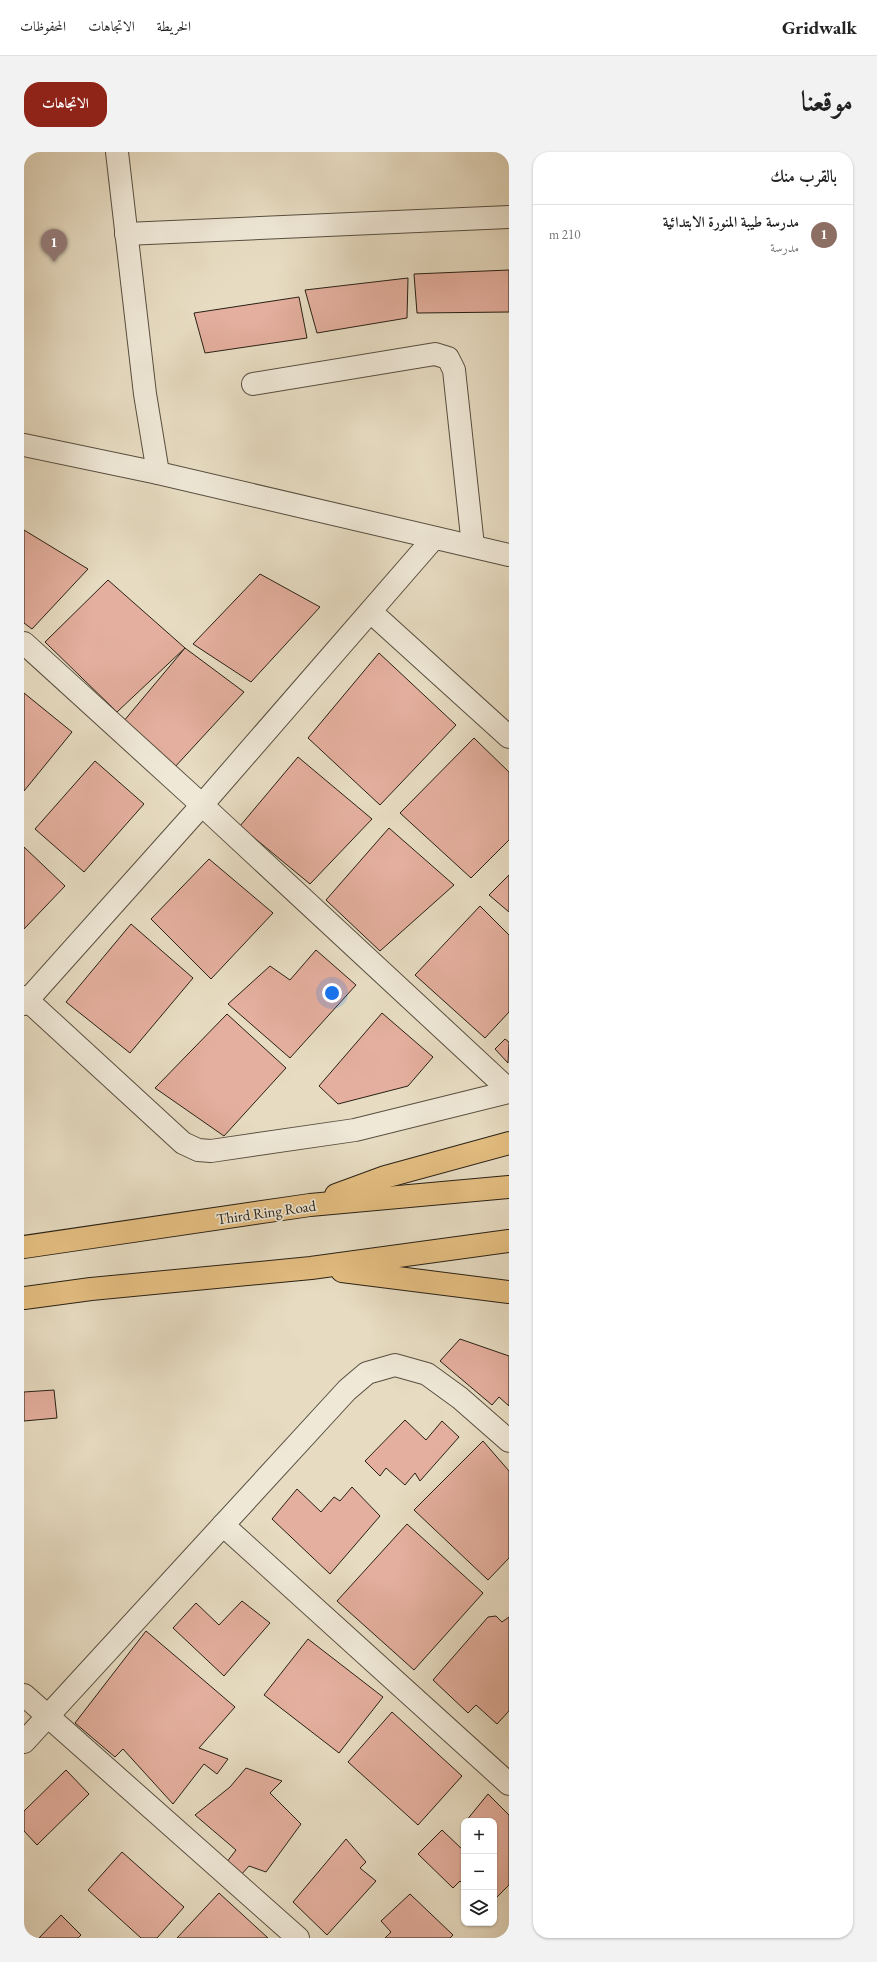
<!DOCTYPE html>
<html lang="ar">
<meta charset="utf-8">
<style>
:root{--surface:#fff;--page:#f2f2f2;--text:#222;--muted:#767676;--line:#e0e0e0;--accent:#8f2418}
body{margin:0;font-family:"EB Garamond",Amiri,serif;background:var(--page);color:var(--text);direction:rtl}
.controls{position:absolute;right:12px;bottom:12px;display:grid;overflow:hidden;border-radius:8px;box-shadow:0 1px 3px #0004}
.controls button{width:36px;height:36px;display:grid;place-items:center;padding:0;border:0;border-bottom:1px solid var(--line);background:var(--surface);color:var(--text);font:20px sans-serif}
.you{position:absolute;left:308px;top:841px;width:14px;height:14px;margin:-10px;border:3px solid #fff;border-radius:50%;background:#1a73e8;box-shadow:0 0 0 6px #1a73e833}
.badge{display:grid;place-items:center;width:26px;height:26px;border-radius:50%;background:var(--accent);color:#fff;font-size:13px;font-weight:700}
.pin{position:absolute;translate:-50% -33px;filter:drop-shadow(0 1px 2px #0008)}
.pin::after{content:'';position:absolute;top:21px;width:14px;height:12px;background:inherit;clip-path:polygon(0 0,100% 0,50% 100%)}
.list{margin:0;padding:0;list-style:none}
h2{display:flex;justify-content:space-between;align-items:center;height:52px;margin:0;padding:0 16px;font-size:17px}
h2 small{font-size:13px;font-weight:400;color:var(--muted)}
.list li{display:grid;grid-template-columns:26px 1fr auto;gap:12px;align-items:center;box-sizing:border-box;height:60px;padding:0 16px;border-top:1px solid var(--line)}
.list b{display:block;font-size:15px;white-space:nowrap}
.list p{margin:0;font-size:13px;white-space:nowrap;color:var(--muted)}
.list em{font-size:13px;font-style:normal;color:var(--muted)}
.icon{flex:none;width:22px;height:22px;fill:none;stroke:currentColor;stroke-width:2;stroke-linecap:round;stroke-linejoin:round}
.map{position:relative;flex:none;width:485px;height:1786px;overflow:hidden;direction:ltr;border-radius:16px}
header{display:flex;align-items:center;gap:24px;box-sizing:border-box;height:56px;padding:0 20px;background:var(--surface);border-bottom:1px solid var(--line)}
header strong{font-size:19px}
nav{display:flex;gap:22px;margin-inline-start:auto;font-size:14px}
.intro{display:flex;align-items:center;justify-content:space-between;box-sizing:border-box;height:96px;padding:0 24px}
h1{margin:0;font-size:28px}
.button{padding:10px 18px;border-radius:16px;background:var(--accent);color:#fff;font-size:14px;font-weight:700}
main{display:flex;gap:24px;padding:0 24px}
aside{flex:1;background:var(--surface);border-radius:16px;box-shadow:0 1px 3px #0004}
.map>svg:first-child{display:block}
.building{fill:#e4af9e;stroke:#282015}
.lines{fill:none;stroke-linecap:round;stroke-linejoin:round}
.minor-casing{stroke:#584f40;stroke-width:24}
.highway-casing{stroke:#282015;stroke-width:24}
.minor{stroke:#efe8d7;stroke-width:22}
.highway{stroke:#e4be81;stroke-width:22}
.labels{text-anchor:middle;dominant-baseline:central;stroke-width:3.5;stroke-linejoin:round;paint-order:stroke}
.street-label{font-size:15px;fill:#282015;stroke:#efe8d7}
</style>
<header>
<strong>Gridwalk</strong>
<nav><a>الخريطة</a><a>الاتجاهات</a><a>المحفوظات</a></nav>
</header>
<div class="intro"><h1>موقعنا</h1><a class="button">الاتجاهات</a></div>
<main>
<aside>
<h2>بالقرب منك<small></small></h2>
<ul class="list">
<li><span class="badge" style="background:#8d6e63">1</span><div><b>مدرسة طيبة المنورة الابتدائية</b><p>مدرسة</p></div><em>210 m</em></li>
</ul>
</aside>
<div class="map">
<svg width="485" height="1786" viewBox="0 0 485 1786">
<rect width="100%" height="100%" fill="#e7dcc2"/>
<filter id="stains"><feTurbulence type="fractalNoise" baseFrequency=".005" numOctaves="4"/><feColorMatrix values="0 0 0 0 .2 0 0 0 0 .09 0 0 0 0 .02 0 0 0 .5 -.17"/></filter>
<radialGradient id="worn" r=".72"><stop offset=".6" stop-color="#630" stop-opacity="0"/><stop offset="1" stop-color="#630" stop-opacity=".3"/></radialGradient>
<!-- building -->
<g class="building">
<path d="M485,118V160L393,161L390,122Z"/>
<path d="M384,126L383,166L293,181L281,138Z"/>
<path d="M275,145L283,186L181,201L170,161Z"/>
<path d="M0,378L64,417L8,477L0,471Z"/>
<path d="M236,422L296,455L227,530L169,492Z"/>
<path d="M84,428L161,496L93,560L21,490Z"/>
<path d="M161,496L220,540L150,616L99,570Z"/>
<path d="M355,501L432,573L356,653L284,586Z"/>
<path d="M0,541L48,580L0,639Z"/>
<path d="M450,586L485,620V688L447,726L376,661Z"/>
<path d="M274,605L348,667L286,732L216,674Z"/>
<path d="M71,609L120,652L60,720L11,677Z"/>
<path d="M365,676L430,733L356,799L302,748Z"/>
<path d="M0,695L41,734L0,777Z"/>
<path d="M185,707L249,761L187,827L127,767Z"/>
<path d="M485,723V760L465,743Z"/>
<path d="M456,754L485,783V860L461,886L391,823Z"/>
<path d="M107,772L169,826L106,901L42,850Z"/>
<path d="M292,798L332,833L266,906L204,852L246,814L266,828Z"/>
<path d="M358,861L409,905L384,934L314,952L295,934Z"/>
<path d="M203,862L262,916L200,984L131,936Z"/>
<path d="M481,887L485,890L484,911L471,897Z"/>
<path d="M436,1187L485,1204V1254L475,1245L468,1253L416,1209Z"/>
<path d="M30,1238L33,1266L0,1269V1240Z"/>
<path d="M381,1268L402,1288L418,1269L435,1285L396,1329L391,1321L381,1333L362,1316L356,1324L341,1309Z"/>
<path d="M459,1289L485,1319V1406L464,1428L390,1358Z"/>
<path d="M328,1335L356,1364L306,1422L248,1367L273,1337L297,1360L310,1345L316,1349Z"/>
<path d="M383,1372L459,1441L390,1518L313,1449Z"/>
<path d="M218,1449L246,1471L200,1524L149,1476L172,1451L195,1473Z"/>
<path d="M472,1464L478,1470L485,1465V1559L473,1572L452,1553L444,1561L409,1528L464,1465Z"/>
<path d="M122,1479L211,1555L175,1596L204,1607L193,1622L180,1612L149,1652L99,1597L91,1605L51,1571Z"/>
<path d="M284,1487L359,1545L315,1601L240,1543Z"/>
<path d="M368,1560L438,1624L394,1673L324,1610Z"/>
<path d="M222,1616L258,1629L246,1641L277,1672L242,1720L225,1714L216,1724L202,1711L212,1698L171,1663L206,1635Z"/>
<path d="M42,1618L65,1642L13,1693L0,1679V1659Z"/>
<path d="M464,1642L485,1663V1733L473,1745L470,1742V1669H442Z"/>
<path d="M418,1678L440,1699V1733L436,1729L429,1736L394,1702Z"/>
<path d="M322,1687L342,1710L336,1716L352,1729L303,1783L269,1750Z"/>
<path d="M98,1700L160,1755L133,1786H117L64,1738Z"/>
<path d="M195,1741L244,1786H153Z"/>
<path d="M386,1742L429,1783L426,1786H361L367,1780L357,1769Z"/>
<path d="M37,1763L57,1783L54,1786H15Z"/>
</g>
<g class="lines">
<!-- minor casing -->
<g class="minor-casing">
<g id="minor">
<path d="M93,0L121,242L134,321"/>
<path d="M102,82L485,65"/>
<path d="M229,232L411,202L424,206L430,218L449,394"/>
<path d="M0,293L134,321L485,403"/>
<path d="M347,460L485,585"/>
<path d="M0,491L178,653L485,938"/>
<path d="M0,845L159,991L174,998L187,999L331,978L485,940"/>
<path d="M0,852L178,653L410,386"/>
<path d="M199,1373L485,1632"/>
<path d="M0,1543L274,1786"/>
<path d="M0,1590L323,1238L343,1221L371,1213L403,1222L436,1246L485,1289"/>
</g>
</g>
<!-- highway casing -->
<g class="highway-casing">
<g id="highway">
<path d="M312,1043L361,1025L485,991"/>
<path d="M0,1095L286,1053L485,1035"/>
<path d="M318,1119L485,1140"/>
<path d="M0,1146L67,1137L287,1116L485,1089"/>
</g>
</g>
<!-- minor -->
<use href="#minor" class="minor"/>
<!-- highway -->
<use href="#highway" class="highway"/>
</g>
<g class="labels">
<!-- street labels -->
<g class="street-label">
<text transform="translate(242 1060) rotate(-8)">Third Ring Road</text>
</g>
</g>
<rect width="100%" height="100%" filter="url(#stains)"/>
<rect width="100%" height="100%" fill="url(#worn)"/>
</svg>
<div class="controls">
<button>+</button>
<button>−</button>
<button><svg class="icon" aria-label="layers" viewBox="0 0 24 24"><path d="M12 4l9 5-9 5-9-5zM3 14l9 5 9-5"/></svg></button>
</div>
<div class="you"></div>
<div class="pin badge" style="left:30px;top:110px;background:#8d6e63">1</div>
</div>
</main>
